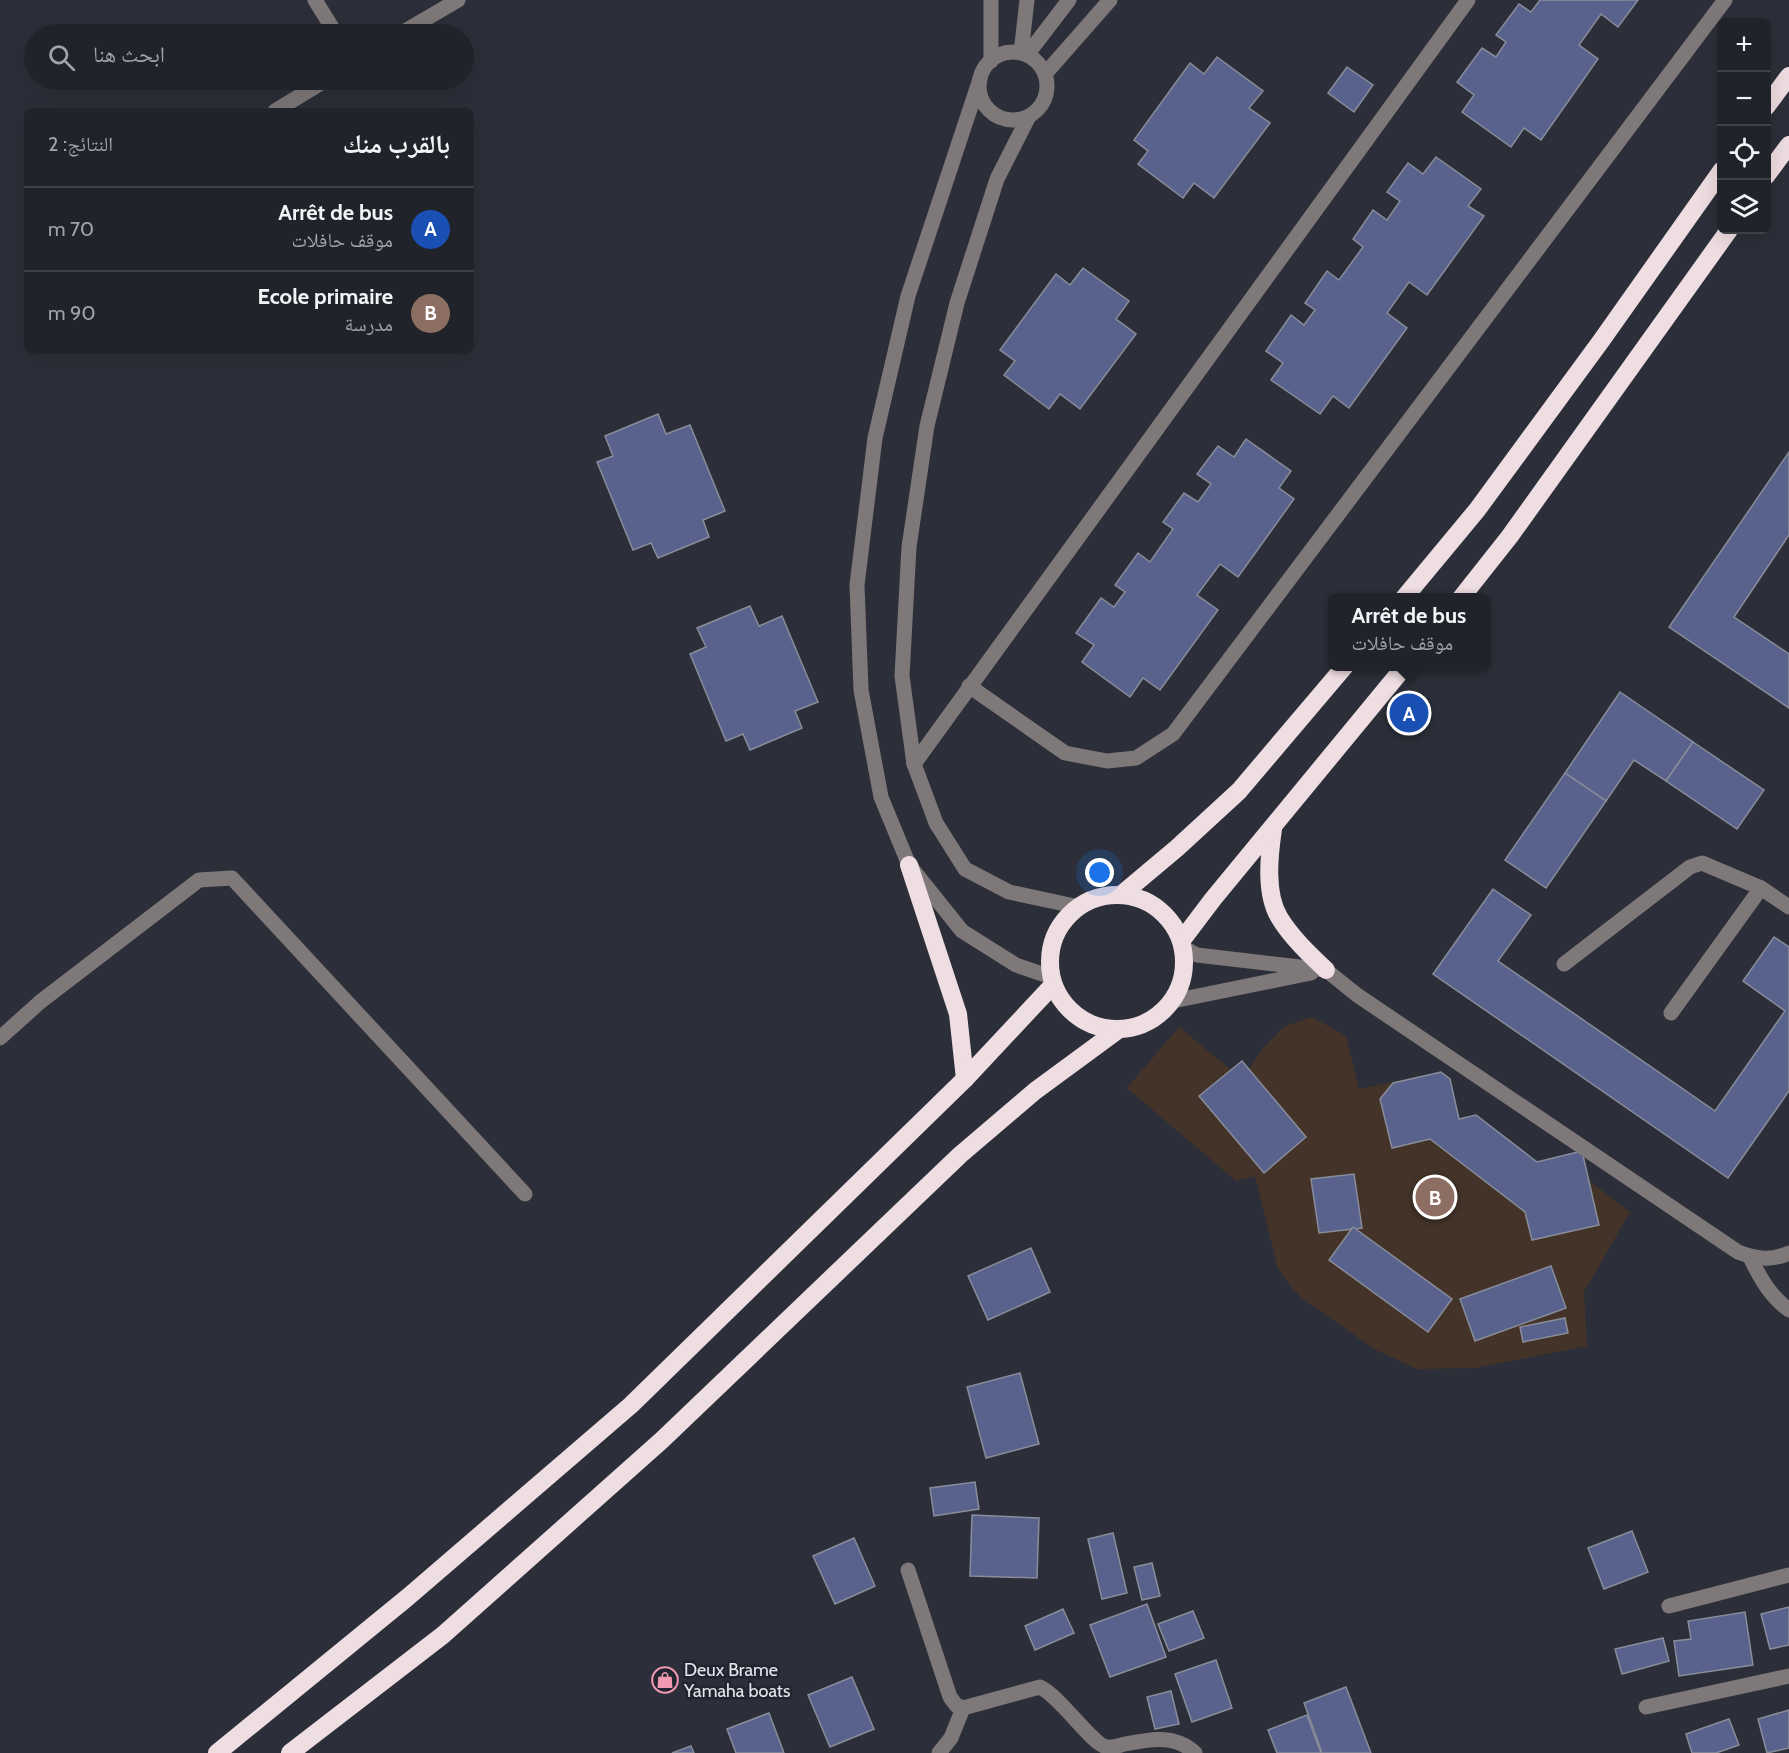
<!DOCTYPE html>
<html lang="ar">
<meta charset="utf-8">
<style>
:root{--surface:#21232b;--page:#2d2f37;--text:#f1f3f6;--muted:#a2a4a9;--line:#3e4047;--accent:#f19ab2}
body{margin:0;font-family:Cabin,"Noto Naskh Arabic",sans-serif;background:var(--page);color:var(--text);direction:rtl}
.controls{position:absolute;right:18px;top:18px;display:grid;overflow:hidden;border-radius:9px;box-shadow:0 6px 24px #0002}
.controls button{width:54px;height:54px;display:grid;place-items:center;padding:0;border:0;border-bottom:2px solid var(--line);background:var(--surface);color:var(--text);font:30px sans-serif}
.you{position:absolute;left:1100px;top:873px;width:21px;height:21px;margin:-15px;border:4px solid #fff;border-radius:50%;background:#1a73e8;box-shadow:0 0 0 9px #1a73e833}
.badge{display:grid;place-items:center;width:39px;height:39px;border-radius:50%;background:var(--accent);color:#fff;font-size:20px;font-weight:700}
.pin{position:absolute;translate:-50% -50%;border:3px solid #fff;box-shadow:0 2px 6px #0006}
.popup{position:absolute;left:1328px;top:593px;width:162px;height:78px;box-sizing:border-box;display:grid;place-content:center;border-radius:9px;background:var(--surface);filter:drop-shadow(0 2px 4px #0005);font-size:20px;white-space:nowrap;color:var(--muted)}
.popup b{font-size:22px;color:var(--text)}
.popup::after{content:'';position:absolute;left:50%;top:100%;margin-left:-12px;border:12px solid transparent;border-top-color:var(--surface)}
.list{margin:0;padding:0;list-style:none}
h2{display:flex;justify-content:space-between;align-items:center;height:78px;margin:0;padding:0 24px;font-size:26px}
h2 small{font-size:20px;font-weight:400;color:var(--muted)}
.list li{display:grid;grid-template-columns:39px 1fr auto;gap:18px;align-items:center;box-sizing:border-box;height:84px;padding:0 24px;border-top:2px solid var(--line)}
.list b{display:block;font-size:22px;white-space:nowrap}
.list p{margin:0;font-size:20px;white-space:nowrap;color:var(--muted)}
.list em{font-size:20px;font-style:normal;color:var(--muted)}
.icon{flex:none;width:33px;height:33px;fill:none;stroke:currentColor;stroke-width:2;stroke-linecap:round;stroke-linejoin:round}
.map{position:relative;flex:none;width:1789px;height:1753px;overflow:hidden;direction:ltr}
.search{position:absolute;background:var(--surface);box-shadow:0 6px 24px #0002;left:24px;top:24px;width:450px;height:66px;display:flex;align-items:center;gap:15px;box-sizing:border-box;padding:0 21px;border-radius:33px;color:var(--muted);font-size:22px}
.panel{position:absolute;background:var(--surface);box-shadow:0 6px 24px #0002;left:24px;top:108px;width:450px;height:246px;border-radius:9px;direction:rtl}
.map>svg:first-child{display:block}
.education{fill:#433328}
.building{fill:#58628c;stroke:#898d9a;stroke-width:1.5}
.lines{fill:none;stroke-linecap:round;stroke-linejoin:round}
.minor{stroke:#7f7879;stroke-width:15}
.highway{stroke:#eedde1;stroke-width:18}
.labels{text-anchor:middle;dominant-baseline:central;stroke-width:5;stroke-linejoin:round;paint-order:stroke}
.poi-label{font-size:18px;fill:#e5e6ee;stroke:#22252f;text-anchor:start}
</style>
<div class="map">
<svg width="1789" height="1753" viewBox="0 0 1789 1753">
<rect width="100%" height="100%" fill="#2c2f39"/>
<!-- education -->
<path class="education" d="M1312,1017L1346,1036L1359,1089L1425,1075L1442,1131L1511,1172L1559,1158L1630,1212L1584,1292L1587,1346L1475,1368L1417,1369L1376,1350L1299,1296L1278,1269L1255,1176L1236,1181L1127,1088L1179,1027L1242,1079L1264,1047L1285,1026Z"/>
<!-- building -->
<g class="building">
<path d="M1540,0H1638L1618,27L1601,14L1579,45L1598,59L1541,140L1524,128L1511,147L1462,112L1474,95L1457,82L1482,48L1496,57L1506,42L1496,35L1519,4L1531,12Z"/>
<path d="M1217,57L1263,91L1249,108L1270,123L1214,198L1194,183L1183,198L1138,164L1148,151L1134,140L1190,63L1204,74Z"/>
<path d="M1347,67L1373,85L1354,112L1328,93Z"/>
<path d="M1436,157L1481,189L1468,206L1484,216L1427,295L1409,282L1387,313L1407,328L1349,408L1333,396L1320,414L1271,380L1283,363L1266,351L1291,315L1304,325L1315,310L1305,303L1327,271L1339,280L1363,247L1353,239L1373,210L1387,220L1400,201L1387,192L1408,163L1423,174Z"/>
<path d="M1083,268L1129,301L1116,319L1136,334L1080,409L1060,394L1049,409L1004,375L1015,361L1000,350L1056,274L1070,285Z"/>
<path d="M658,414L666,434L690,425L725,511L703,520L709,537L658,558L651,543L633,550L597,462L613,456L605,436Z"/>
<path d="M1246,439L1291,471L1279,488L1294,499L1238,577L1220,564L1197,595L1218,610L1160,690L1143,678L1130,697L1082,662L1094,645L1076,633L1101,598L1114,607L1125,592L1115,585L1138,553L1150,562L1173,529L1163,522L1184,493L1198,502L1211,484L1197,474L1218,446L1234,457Z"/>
<path d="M1789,452V535L1734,617L1789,654V708L1669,627Z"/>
<path d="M750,606L759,626L782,616L818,702L795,711L802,728L750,750L743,734L726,741L690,654L706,647L697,628Z"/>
<path d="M1620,692L1693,742L1666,781L1634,760L1606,801L1565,773Z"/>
<path d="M1693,742L1764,790L1737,829L1666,781Z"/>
<path d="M1565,773L1606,801L1546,888L1505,860Z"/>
<path d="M1493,889L1531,915L1498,961L1715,1111L1785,1011L1743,981L1774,937L1789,947V1091L1728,1178L1433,974Z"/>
<path d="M1242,1061L1306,1137L1264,1173L1199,1096Z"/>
<path d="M1441,1072L1450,1079L1459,1119L1476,1115L1537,1162L1582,1151L1599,1225L1532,1240L1525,1212L1430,1139L1392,1148L1380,1099L1393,1083Z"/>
<path d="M1354,1174L1362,1228L1319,1233L1311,1179Z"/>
<path d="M1353,1227L1452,1299L1428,1332L1329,1260Z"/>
<path d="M1031,1248L1050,1292L988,1320L968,1276Z"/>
<path d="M1551,1266L1566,1308L1475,1341L1460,1299Z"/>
<path d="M1565,1318L1568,1333L1523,1342L1520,1327Z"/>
<path d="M1020,1373L1039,1444L986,1458L967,1387Z"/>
<path d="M975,1482L979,1509L934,1516L930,1488Z"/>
<path d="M972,1515L1039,1518L1037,1578L970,1576Z"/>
<path d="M1632,1531L1648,1572L1604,1589L1588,1548Z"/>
<path d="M1113,1533L1127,1593L1102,1599L1088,1539Z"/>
<path d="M854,1538L875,1586L835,1604L813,1556Z"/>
<path d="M1152,1563L1160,1596L1142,1600L1134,1567Z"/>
<path d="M1147,1604L1166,1657L1110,1677L1090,1625Z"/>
<path d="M1789,1607V1645L1770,1649L1761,1614Z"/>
<path d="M1063,1609L1074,1633L1035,1650L1025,1626Z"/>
<path d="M1193,1611L1204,1638L1169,1651L1158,1624Z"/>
<path d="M1745,1612L1753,1665L1679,1676L1674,1641L1691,1639L1688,1621Z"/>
<path d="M1663,1638L1669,1661L1622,1674L1615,1649Z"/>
<path d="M1216,1660L1232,1708L1192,1722L1175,1674Z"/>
<path d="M852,1677L874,1729L830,1747L808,1695Z"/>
<path d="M1346,1687L1371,1753H1322L1304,1703Z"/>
<path d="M1171,1691L1179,1724L1155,1729L1147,1697Z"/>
<path d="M1789,1710V1748L1767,1753L1758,1719Z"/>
<path d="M769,1713L784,1753H736L727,1729Z"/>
<path d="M1307,1715L1321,1753H1277L1268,1730Z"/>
<path d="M1729,1719L1739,1745L1716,1753H1692L1686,1734Z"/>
<path d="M691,1746L694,1753H672Z"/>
</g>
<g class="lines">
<!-- minor -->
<g class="minor">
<path d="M315,0L336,34"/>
<path d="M400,34L458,0"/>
<circle cx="1013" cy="86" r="34"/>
<path d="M1021,53L1027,0"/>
<path d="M1027,55L1069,0"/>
<path d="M991,61V0"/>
<path d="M1045,74L1110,0"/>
<path d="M980,79L908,296L875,438L857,585L861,690L881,797L909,865L962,931L1016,965L1051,977"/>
<path d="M275,111L326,80"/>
<path d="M1029,116L997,179L957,303L927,426L909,547L902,676L914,764L936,823L965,869L1009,892L1079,907"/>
<path d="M969,686L1065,753L1107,761L1136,758L1173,734L1725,0"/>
<path d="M914,764L1468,0"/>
<path d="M1184,948L1197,955L1326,970L1357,995L1738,1252C1756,1259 1771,1261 1789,1253"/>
<path d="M1564,964L1690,867L1702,863L1761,888L1789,907"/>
<path d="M1173,1001L1311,973"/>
<path d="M1671,1013L1761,888"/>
<path d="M0,1038L40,1002L199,880L232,878L525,1194"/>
<path d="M1750,1257C1760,1278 1770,1296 1789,1310"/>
<path d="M908,1570L950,1697L956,1705L963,1708L1040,1687C1061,1697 1093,1746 1107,1747C1113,1748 1120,1745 1125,1744C1150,1739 1175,1734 1195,1753"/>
<path d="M1669,1606L1789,1575"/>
<path d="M1646,1707L1789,1676"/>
<path d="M939,1753L951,1738L963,1708"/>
</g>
<!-- highway -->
<g class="highway">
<path d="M1766,107L1789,76"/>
<path d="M1766,176L1789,145"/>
<path d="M1404,598L1477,510L1601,341L1722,170"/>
<path d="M1461,598L1510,536L1729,230"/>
<path d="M1273,829C1269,856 1265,893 1279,917C1291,937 1309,954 1326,970"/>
<path d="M909,865L958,1014L965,1079"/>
<circle cx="1117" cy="962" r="67"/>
<path d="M1121,895L1177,848L1239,791L1345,666"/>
<path d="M1182,940L1213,899L1405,666"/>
<path d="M217,1753L408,1597L631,1405L965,1079L1053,985"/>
<path d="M290,1753L443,1635L662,1440L960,1155L1035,1091L1118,1030"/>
</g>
</g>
<!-- icons -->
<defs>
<g id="shop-ring" transform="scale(1.35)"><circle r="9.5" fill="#22252f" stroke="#f19ab2" stroke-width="1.5"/><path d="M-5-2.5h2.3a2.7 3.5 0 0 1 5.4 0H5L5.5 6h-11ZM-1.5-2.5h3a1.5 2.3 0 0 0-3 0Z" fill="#f19ab2"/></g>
</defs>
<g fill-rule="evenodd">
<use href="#shop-ring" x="665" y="1680"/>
</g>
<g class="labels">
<!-- poi labels -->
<g class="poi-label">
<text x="684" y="1670">Deux Brame<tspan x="684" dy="21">Yamaha boats</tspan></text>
</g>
</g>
</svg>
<div class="controls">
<button>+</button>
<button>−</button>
<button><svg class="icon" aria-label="locate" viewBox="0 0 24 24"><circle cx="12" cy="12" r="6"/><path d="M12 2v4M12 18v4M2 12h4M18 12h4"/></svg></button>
<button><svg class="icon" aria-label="layers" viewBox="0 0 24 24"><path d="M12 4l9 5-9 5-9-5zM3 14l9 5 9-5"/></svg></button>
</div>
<div class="you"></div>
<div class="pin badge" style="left:1409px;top:713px;background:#1a4fb4">A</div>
<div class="popup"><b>Arrêt de bus</b>موقف حافلات</div>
<div class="pin badge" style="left:1435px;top:1197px;background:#8d6e63">B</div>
<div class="search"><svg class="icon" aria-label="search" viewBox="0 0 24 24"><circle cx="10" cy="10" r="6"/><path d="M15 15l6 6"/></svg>ابحث هنا</div>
<section class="panel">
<h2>بالقرب منك<small>النتائج: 2</small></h2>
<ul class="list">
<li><span class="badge" style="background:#1a4fb4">A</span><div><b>Arrêt de bus</b><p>موقف حافلات</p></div><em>70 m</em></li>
<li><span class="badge" style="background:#8d6e63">B</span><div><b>Ecole primaire</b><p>مدرسة</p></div><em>90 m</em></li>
</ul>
</section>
</div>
